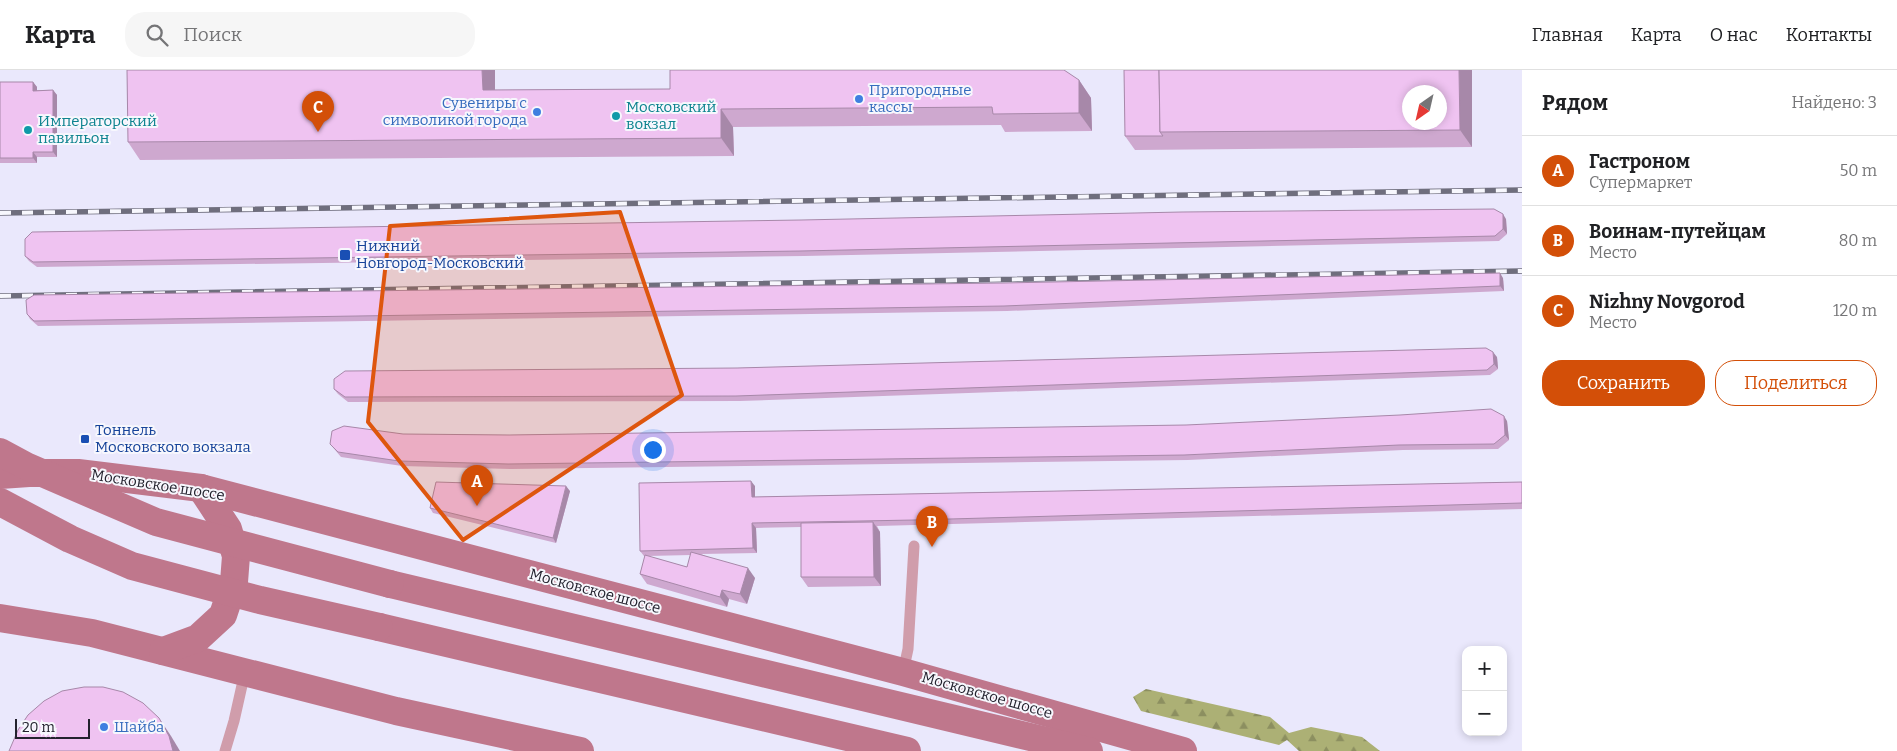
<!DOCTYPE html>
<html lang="ru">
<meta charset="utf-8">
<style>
:root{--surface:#fff;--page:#f6f6f6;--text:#202124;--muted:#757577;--line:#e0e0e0;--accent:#d34f08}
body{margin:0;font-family:Bitter,serif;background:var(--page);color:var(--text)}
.controls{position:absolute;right:15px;bottom:15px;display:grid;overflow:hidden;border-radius:10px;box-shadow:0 2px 8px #0003}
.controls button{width:45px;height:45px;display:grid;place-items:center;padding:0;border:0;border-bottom:1px solid var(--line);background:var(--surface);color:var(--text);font:25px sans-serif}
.compass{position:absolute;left:1402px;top:15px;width:45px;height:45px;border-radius:50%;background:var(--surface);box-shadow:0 2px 8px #0003;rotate:214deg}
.scale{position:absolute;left:15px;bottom:12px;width:75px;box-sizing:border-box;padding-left:5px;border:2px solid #23222e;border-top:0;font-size:14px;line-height:18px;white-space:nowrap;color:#23222e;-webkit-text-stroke:4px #f7f7fd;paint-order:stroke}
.you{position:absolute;left:652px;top:379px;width:18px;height:18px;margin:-12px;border:4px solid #fff;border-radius:50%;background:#1a73e8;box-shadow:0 0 0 8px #1a73e833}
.badge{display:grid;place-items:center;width:32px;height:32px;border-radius:50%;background:var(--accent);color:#fff;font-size:16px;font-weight:700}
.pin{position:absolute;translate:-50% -41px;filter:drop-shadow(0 1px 2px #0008)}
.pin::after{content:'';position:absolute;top:26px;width:18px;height:15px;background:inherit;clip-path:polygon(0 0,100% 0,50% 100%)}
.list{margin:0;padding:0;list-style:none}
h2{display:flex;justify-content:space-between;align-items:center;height:65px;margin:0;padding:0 20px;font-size:21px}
h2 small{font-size:16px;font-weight:400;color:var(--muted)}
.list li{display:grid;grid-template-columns:32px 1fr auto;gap:15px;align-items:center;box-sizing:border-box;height:70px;padding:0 20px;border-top:1px solid var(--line)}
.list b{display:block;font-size:19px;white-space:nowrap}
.list p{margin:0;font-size:16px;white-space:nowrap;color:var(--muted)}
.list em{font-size:16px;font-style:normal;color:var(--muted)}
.actions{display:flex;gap:10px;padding:15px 20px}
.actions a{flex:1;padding:11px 0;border:1px solid var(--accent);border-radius:20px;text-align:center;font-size:18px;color:var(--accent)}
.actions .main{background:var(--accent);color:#fff}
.icon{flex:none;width:28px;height:28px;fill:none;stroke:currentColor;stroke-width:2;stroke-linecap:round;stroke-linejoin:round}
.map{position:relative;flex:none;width:1522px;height:681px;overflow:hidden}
header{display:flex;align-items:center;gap:30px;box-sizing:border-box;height:70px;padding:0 25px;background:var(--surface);border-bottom:1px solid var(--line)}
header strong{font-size:24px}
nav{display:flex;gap:28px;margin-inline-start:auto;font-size:18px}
.search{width:350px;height:45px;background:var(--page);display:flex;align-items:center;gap:12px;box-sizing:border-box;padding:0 18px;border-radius:20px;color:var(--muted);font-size:19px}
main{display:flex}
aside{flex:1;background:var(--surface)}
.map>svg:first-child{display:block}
.forest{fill:url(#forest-firs)}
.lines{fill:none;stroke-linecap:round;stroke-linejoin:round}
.lane{stroke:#d09dab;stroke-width:11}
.secondary{stroke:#bf778c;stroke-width:28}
.rail-casing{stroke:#6f6e7d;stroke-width:5.5}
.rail{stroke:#f7f7fd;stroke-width:4;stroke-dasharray:11;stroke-linecap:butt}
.secondary-bridge{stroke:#bf778c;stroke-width:28}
.wall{fill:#cea8cf;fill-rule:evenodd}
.shaded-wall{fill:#a788a9}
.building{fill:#efc3f1;stroke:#a788a9;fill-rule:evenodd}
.marked{fill:#de560e;fill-opacity:0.2;stroke:#de560e;stroke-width:4;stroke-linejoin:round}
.shop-dot{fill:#3f7fe0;stroke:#f7f7fd;stroke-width:2}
.culture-dot{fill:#0f9aa8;stroke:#f7f7fd;stroke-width:2}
.transit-dot{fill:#1a4fb4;stroke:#f7f7fd;stroke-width:2}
.labels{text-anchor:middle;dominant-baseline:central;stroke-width:4;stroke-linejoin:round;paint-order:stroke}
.shop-label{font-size:15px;fill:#366cbe;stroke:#f7f7fd;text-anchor:start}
.culture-label{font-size:15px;fill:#0d838f;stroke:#f7f7fd;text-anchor:start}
.transit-label{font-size:15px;fill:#164399;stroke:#f7f7fd;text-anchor:start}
.street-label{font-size:15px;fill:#23222e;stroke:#f7f7fd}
</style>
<header>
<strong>Карта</strong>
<div class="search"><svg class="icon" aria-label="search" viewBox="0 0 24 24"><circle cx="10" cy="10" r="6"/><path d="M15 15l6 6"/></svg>Поиск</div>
<nav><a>Главная</a><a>Карта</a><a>О нас</a><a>Контакты</a></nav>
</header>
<main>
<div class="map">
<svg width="1522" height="681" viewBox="0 0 1522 681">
<defs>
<pattern id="forest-firs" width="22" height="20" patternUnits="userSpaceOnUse" patternTransform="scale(1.25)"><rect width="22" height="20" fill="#acb075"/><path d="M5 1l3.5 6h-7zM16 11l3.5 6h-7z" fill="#8c8f60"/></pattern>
</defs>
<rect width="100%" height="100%" fill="#eae8fc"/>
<!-- forest -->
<path class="forest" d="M1146,619L1270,647L1289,663L1311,657L1362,667L1380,681H1299L1287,670L1279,675L1141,641L1133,627Z"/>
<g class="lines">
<!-- lane -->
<g class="lane">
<path d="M903,602L908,579L914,476"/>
<path d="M225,681L234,651L245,602"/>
</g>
<!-- secondary -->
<g class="secondary">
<path d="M0,405L29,403H78L201,418L903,602L1183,681"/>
<path d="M390,514L1089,681"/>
<path d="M0,548L92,563L396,641L580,681"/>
<path d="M379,557L907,681"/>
<path d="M163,581L198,568L223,545L234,512L236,486L228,459L201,418"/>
</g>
<!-- rail casing -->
<g class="rail-casing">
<g id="rail">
<path d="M0,143L1522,120"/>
<path d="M0,226L1522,201"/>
</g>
</g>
<!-- rail -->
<use href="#rail" class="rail"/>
<!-- secondary-bridge -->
<g class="secondary-bridge">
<path d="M0,382L26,396L156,452L390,514"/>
<path d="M0,432L70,469L132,496L260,530L379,557"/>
</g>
</g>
<!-- wall -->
<g class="wall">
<path d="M127,0H495V20L670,19L1079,10L1091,28L1092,61L1005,62L1001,55L733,57L734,86L140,90L128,72Z"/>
<path d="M1124,0H1472V77L1135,80L1125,66Z"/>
<path d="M0,12H33L37,17V20H53L57,25V87H37V93H0Z"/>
<path d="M1506,149L1507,164L1499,171L804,186L37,197L29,191L25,186Z"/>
<path d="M1503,208L1504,221L1007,241L38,256L30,249L27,244Z"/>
<path d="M1497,287L1498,299L1490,305L740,331L348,332L338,324L334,319L737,298Z"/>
<path d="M1507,351L1509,370L1498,379L1403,380L1188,390L512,399L402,396L341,387L330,374L403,364L509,365Z"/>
<path d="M1522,412V439L877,456L880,462L881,516L808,517L801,507V457L756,458L757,483L701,484L755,508L747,534L729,529L727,537L647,514L640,504L645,486H644L640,481L755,416V427ZM691,485L687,497L647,486Z"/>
<path d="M570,421L556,473L433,443L430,438Z"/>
</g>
<!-- shaded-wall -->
<g class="shaded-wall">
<path d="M482,0H495V38L483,20Z"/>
<path d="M1459,0H1472V77L1460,60Z"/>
<path d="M1079,10L1091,28L1092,61L1079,43Z"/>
<path d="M33,12L37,17V26L33,21Z"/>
<path d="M53,20L57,25V87L53,82Z"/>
<path d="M721,39L733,57L734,86L721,68Z"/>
<path d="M33,82L37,87V93L33,88Z"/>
<path d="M1503,144L1506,149L1507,164L1503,159Z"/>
<path d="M1500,203L1503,208L1504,221L1500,216Z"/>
<path d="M1493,282L1497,287L1498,299L1494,294Z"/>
<path d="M1504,346L1507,351L1509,370L1505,365Z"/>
<path d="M751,411L755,416V432L752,427Z"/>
<path d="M566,416L570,421L556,473L553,468Z"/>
<path d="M873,452L880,462L881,516L874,507Z"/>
<path d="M752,453L756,458L757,483L753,478Z"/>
<path d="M748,498L755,508L747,534L740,524Z"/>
<path d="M722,520L729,529L727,537L720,527Z"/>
<path d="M159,648L171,666L180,681H173Z"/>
</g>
<!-- building -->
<g class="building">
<path d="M127,0H482L483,20L670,19V0H1064L1079,10V43L993,44L992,37L721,39V68L128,72Z"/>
<path d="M1124,0H1159L1160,62L1163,66H1125Z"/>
<path d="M1159,0H1459L1460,60L1160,62ZM1410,22H1440V52H1410Z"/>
<path d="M0,12H33V21L53,20V82H33V88H0Z"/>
<path d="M1494,139L1503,144V159L1495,166L800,181L33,192L25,186V169L32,162L801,150L1182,142Z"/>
<path d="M1500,203V216L1004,236L34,251L27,244L26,230L34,225L1003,213Z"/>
<path d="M1486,278L1493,282L1494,294L1487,300L736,326L345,327L334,319V309L345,301L737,298Z"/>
<path d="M1491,339L1504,346L1505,365L1494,374L1399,375L1184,385L508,394L399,391L338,382L330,374L332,361L344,356L403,364L509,365L1186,355L1400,345Z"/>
<path d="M751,411L752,427L1522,412V433L914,450L752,453L753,478L640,481L639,413Z"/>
<path d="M436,412L566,416L553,468L430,438Z"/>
<path d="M873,452L874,507H801V453Z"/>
<path d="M691,482L748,498L740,524L722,520L720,527L640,504L645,485L687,497Z"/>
<path d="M84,617H103L123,622L143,633L159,648L169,666L173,681H9L18,660L28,645L44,631L62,621Z"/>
</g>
<!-- marked area -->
<path class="marked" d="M620,142L682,325L463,470L368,352L390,156Z"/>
<!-- markers -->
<g class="shop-dot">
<circle cx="859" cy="29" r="5"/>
<circle cx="537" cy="42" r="5"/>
<circle cx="104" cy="657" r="5"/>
</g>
<g class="culture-dot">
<circle cx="616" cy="46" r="5"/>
<circle cx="28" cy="60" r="5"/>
</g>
<g class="transit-dot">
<rect x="339" y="179" width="12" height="12" rx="2.5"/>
<rect x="80" y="364" width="10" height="10" rx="2.5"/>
</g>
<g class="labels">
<!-- shop labels -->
<g class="shop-label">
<text x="869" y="20">Пригородные<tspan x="869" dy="17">кассы</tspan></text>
<text x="527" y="33" text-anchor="end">Сувениры с<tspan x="527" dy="17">символикой города</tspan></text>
<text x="114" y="657">Шайба</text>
</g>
<!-- culture labels -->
<g class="culture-label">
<text x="626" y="37">Московский<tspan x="626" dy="17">вокзал</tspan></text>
<text x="38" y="51">Императорский<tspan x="38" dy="17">павильон</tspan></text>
</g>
<!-- transit labels -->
<g class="transit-label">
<text x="356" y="176">Нижний<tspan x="356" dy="17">Новгород-Московский</tspan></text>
<text x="95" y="360">Тоннель<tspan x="95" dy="17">Московского вокзала</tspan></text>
</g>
<!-- street labels -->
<g class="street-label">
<text transform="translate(158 415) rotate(9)">Московское шоссе</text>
<text transform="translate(595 521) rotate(15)">Московское шоссе</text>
<text transform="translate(987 625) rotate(16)">Московское шоссе</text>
</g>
</g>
</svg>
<div class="controls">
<button>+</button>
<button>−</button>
</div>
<svg class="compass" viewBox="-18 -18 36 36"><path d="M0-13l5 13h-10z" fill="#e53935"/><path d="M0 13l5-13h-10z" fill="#757577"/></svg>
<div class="scale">20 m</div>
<div class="you"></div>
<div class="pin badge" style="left:477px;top:436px">A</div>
<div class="pin badge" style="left:932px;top:477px">B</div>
<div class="pin badge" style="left:318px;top:62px">C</div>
</div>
<aside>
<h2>Рядом<small>Найдено: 3</small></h2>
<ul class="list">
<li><span class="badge">A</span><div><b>Гастроном</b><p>Супермаркет</p></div><em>50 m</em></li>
<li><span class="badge">B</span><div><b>Воинам-путейцам</b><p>Место</p></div><em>80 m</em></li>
<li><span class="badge">C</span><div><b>Nizhny Novgorod</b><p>Место</p></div><em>120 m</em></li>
</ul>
<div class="actions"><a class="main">Сохранить</a><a>Поделиться</a></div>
</aside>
</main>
